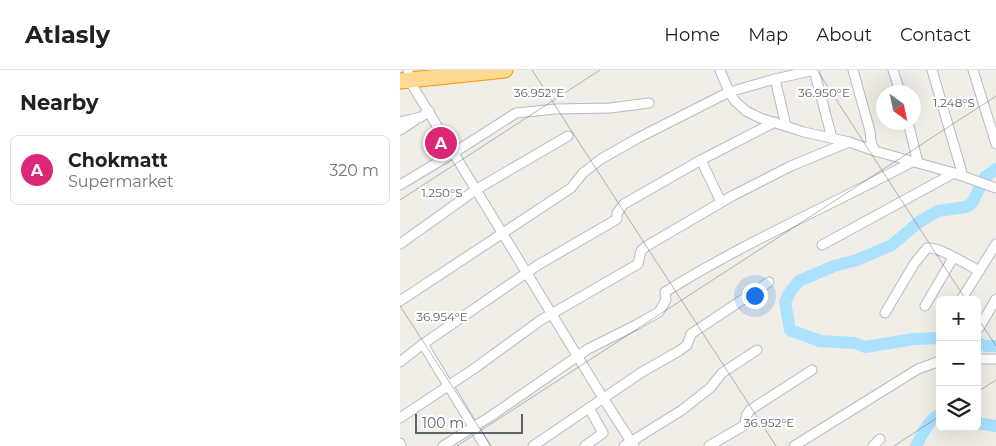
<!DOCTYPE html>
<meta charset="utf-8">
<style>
:root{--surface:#fff;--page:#f2f2f2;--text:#202124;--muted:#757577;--line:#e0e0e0;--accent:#db2777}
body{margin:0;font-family:Montserrat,sans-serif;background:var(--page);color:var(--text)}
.controls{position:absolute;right:15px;bottom:15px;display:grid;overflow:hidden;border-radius:8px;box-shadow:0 5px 20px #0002}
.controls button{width:45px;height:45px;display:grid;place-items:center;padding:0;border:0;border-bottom:1px solid var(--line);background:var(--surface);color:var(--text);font:25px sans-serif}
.compass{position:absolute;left:476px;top:15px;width:45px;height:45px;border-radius:50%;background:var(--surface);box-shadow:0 5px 20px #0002;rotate:147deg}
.scale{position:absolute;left:15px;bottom:12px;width:108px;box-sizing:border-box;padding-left:5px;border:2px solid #5e6368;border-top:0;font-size:14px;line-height:18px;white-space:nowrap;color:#5e6368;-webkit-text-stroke:4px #fff;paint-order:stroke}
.you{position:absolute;left:354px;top:225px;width:18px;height:18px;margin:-12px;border:4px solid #fff;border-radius:50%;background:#1a73e8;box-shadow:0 0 0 8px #1a73e833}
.badge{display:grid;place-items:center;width:32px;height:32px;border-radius:50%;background:var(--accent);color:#fff;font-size:16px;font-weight:700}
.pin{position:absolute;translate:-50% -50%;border:2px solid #fff;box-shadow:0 1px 5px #0006}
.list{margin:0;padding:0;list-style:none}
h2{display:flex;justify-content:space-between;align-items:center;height:65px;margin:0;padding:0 20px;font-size:21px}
h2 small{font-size:16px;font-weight:400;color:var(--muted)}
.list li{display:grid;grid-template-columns:32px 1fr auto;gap:15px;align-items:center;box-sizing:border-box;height:70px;margin:0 10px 10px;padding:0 10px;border:1px solid var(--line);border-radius:8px}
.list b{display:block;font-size:19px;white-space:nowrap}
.list p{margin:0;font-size:16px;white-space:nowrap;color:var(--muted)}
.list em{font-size:16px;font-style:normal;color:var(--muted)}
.icon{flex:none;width:28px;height:28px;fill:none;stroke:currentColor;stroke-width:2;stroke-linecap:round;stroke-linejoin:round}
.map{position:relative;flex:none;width:596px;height:376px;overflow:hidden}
header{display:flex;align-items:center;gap:30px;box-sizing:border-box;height:70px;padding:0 25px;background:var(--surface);border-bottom:1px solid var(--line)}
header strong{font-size:24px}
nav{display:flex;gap:28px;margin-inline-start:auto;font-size:18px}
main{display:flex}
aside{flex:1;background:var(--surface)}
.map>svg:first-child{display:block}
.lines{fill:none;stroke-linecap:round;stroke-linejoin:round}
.river{stroke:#a9e1ff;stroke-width:12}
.street-casing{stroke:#b7babe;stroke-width:11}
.highway-casing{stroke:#f89600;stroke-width:17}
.street{stroke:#fff;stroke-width:9}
.highway{stroke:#ffda90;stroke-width:15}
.ticks{fill:none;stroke:#5e6368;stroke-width:1;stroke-opacity:0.45}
.ticks-label{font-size:12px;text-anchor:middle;fill:#5e6368;stroke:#fff;stroke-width:4.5;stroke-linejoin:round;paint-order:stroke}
</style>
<header>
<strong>Atlasly</strong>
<nav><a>Home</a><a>Map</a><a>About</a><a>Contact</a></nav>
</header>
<main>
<aside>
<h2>Nearby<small></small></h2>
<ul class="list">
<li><span class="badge">A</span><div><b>Chokmatt</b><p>Supermarket</p></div><em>320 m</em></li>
</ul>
</aside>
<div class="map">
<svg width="596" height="376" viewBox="0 0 596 376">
<rect width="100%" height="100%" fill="#f1eee7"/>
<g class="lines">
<!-- river -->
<g class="river">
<path d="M540,268L514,269L465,277L455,273L420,271L390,260L385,232L390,222L399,211L434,196L457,190L492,175L519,152L538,141L566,137L572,133L585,107L596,99"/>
<path d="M577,272L585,276H596"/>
<path d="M577,353L596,356"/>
<path d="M516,376C522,365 528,350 540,344"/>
</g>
<!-- street casing -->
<g class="street-casing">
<g id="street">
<path d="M8,0L9,10L203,328L234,376"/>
<path d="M320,0L329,22L335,31L346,41L360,48L404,62L449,72L475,81L554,103L596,118"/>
<path d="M414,0L432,68"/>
<path d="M453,0L470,61L471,72L475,81"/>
<path d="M493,0L500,22"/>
<path d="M532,0L563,106"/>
<path d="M573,0L596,74"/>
<path d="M375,9L386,56"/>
<path d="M0,52L21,47L29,41"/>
<path d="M508,52L518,93"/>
<path d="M0,60L14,51"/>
<path d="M301,90L321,132"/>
<path d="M0,115L55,82L116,43L156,39L210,38L249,33"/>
<path d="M0,174L77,119L168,66"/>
<path d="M422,175L554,103"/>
<path d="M561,230L596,174"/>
<path d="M0,231L171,118L183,103L201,89L238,68L329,22L375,9L415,0"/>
<path d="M525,236L553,188"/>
<path d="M485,243L514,194L527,178C538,176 568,195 579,201"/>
<path d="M579,258L596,229"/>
<path d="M23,274L85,376"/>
<path d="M577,289H596"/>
<path d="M0,292L23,274L138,195L212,152L217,149V143L224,134L301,90L375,52"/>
<path d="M0,348L75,298L141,250L238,194L241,181L245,177L332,126L391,96L449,72"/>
<path d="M0,373L1,376"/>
<path d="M43,376L91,346L188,279L236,255L259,242L266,230L265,222C345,172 431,135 514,91"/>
<path d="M133,376L242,302L279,281L287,275L291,264L369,212"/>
<path d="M185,376L203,363L189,338"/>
<path d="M224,376L282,340L310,318L322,303L357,280"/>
<path d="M309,376L345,355L346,346L350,340L412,300"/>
<path d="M394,376L518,299L540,291"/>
<path d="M473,376L480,369"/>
</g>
</g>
<!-- highway casing -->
<g class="highway-casing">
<path id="highway" d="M0,11L105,0"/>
</g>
<!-- street -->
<use href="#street" class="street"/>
<!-- highway -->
<use href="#highway" class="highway"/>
</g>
<!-- ticks -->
<path class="ticks" d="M132,0L376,376M417,0L566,230M0,130L200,0M0,236L91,376M577,247L596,276M577,322L596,310M57,376L596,26M494,376L540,346"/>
<g class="ticks-label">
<text x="139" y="27">36.952°E</text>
<text x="424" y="27">36.950°E</text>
<text x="554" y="37">1.248°S</text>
<text x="42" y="127">1.250°S</text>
<text x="42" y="251">36.954°E</text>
<text x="369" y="357">36.952°E</text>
</g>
</svg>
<div class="controls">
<button>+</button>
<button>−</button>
<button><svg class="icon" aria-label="layers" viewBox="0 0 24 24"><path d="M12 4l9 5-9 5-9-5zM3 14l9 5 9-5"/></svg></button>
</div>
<svg class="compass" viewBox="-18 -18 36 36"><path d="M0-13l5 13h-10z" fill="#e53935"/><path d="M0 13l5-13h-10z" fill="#757577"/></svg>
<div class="scale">100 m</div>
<div class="you"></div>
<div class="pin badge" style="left:41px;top:73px">A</div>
</div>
</main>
